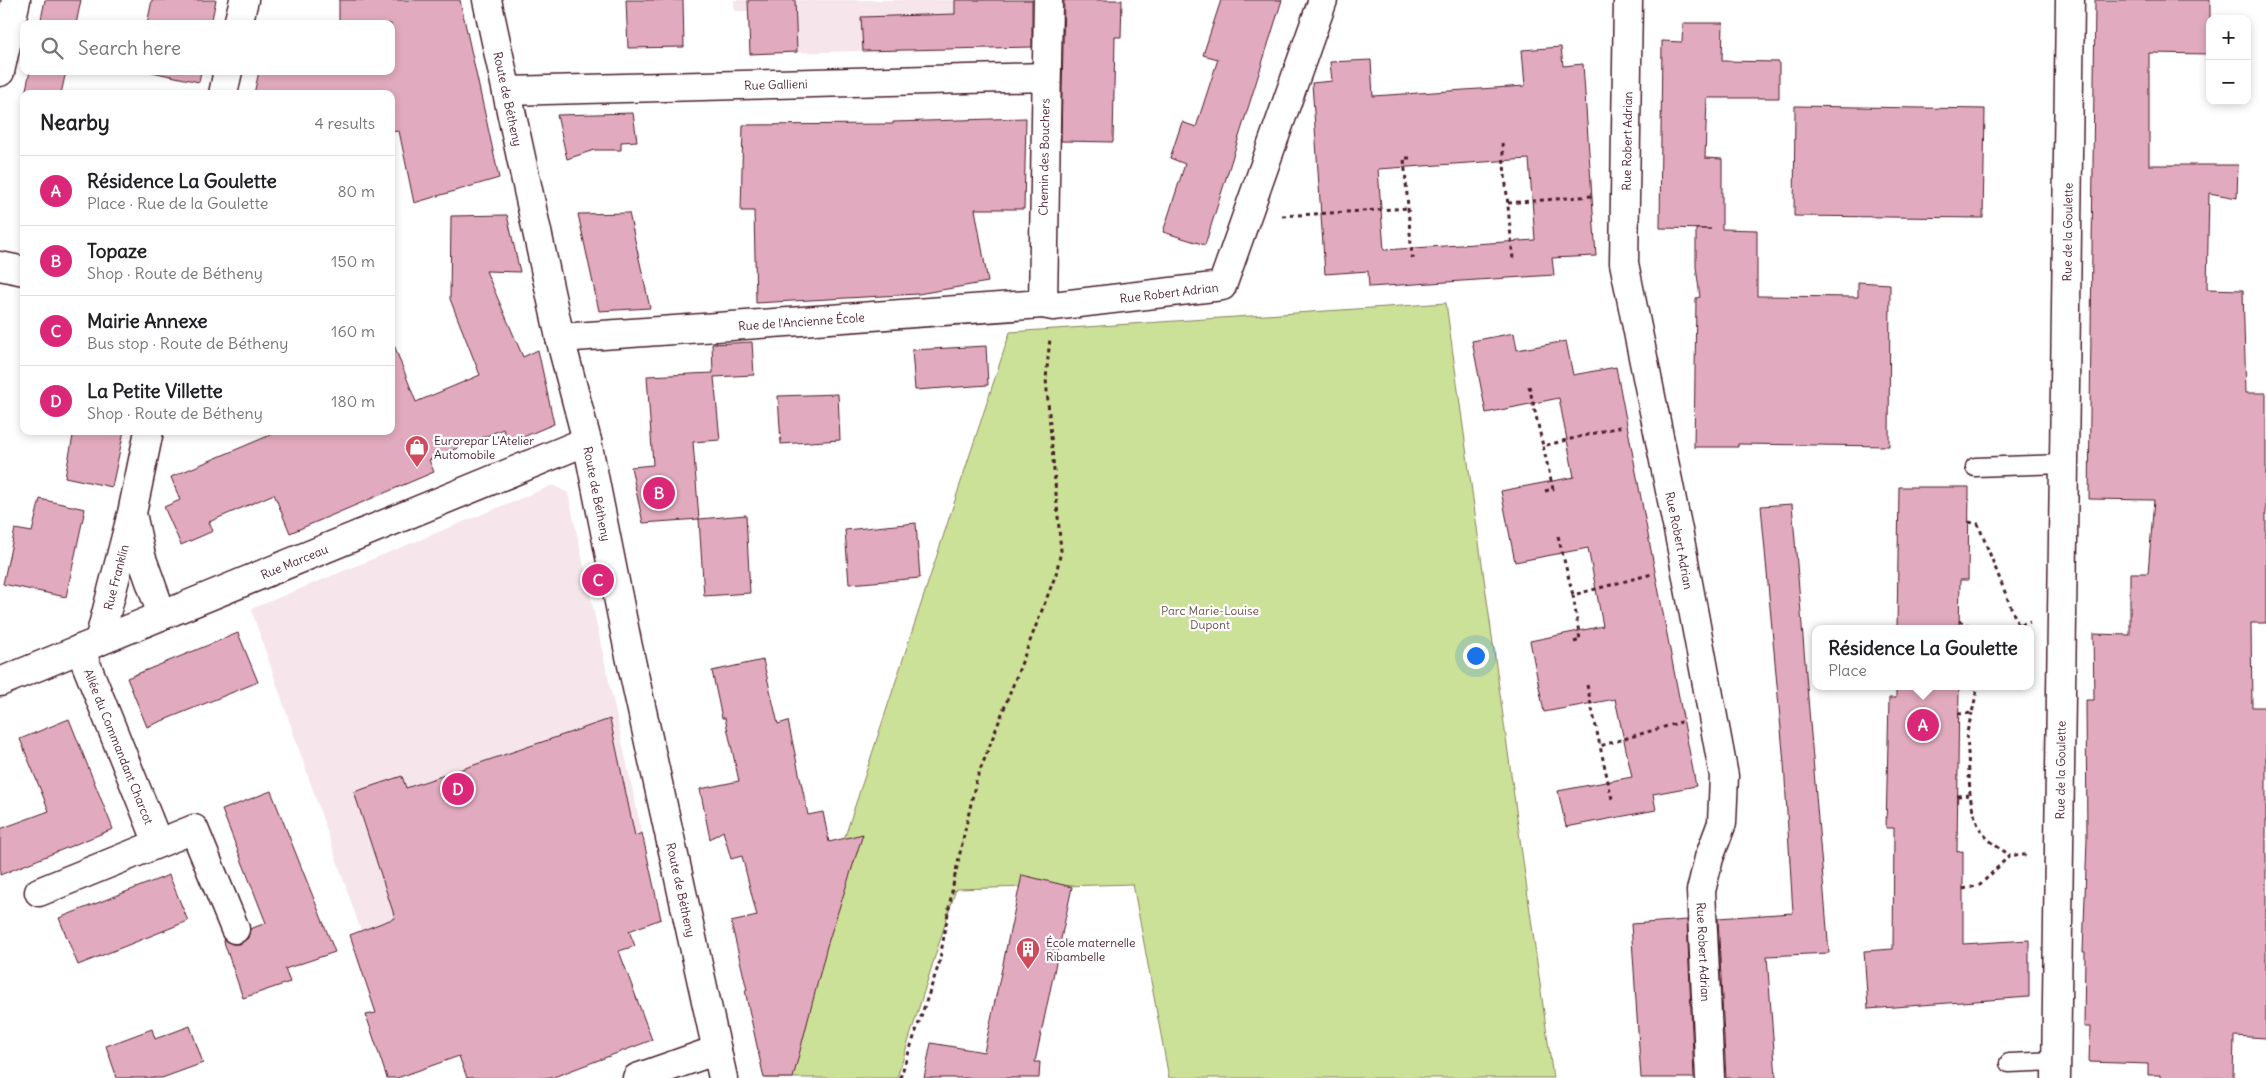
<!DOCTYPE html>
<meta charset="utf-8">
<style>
:root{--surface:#fff;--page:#f2f2f2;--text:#202124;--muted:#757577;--line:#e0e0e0;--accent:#db2777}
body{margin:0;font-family:Delius,sans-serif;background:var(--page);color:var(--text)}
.controls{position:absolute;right:15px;top:15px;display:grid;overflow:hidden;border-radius:10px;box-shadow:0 2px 8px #0003}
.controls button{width:45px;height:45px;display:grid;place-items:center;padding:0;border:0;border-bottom:1px solid var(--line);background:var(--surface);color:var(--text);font:25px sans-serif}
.you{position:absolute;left:1475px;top:655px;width:18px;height:18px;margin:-12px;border:4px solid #fff;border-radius:50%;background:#1a73e8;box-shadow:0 0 0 8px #1a73e833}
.badge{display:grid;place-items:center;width:32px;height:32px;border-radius:50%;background:var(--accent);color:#fff;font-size:16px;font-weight:700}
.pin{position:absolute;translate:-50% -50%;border:2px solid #fff;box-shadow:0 1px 5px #0006}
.popup{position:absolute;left:1812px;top:625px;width:222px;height:65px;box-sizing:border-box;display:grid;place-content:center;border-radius:10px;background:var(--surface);filter:drop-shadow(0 1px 4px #0005);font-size:16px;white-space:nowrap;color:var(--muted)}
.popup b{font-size:19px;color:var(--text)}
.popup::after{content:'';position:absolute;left:50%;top:100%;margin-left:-10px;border:10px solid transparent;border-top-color:var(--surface)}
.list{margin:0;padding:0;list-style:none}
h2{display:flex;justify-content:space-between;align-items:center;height:65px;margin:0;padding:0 20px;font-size:21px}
h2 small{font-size:16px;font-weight:400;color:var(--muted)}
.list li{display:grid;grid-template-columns:32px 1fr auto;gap:15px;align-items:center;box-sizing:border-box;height:70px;padding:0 20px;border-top:1px solid var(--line)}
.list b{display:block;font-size:19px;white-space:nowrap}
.list p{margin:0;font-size:16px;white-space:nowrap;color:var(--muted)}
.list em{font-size:16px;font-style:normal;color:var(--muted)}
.icon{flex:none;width:28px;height:28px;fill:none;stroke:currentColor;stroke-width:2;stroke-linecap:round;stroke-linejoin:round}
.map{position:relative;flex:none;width:2266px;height:1078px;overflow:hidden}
.search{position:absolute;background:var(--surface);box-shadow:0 2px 8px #0003;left:20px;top:20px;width:375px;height:55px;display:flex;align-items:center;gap:12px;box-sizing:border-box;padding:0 18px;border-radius:10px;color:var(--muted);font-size:19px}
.panel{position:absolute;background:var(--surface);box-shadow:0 2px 8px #0003;left:20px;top:90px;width:375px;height:345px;border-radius:10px}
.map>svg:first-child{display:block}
.built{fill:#f6e6ec}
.green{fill:#cbe197;stroke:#8a8061}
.building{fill:#e2aabe;stroke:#4a1f2b;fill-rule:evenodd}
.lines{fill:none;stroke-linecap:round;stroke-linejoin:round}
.lane-casing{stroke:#4a1f2b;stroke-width:21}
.street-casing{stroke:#4a1f2b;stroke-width:31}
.secondary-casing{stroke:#4a1f2b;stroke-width:31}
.path{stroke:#4a1f2b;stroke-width:3;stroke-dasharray:4 4;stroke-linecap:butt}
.lane{stroke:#fff;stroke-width:18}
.street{stroke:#fff;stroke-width:28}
.secondary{stroke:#fff;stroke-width:28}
.labels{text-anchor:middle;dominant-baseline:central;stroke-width:4.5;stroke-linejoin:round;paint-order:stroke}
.street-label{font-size:12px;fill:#4a1f2b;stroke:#fff}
.poi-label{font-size:12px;fill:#4a1f2b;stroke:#fff;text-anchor:start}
.park-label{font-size:12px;fill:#6a5046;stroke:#fff}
</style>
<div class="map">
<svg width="2266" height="1078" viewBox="0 0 2266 1078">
<rect width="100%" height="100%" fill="#fff"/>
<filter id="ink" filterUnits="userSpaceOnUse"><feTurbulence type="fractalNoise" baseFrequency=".02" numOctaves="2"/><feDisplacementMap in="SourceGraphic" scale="10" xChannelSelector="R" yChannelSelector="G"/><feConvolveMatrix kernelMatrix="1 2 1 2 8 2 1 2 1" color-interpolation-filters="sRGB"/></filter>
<g filter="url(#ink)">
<!-- built -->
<g class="built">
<path d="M734,0H1029L863,51L750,54L748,11H734Z"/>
<path d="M553,485L568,493L642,833L361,931L251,609Z"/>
</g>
<!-- green -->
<path class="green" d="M1446,303L1553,1078H1169L1133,884L956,889L897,1078H766L1010,332Z"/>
<!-- building -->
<g class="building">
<path d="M45,0H81L76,24H40Z"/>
<path d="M152,0H216L211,24H147Z"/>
<path d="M339,0H460L499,178L414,203L399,131L391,132V94H254L259,71H391V24H339Z"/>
<path d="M626,0H683L684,47L628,48Z"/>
<path d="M748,0H795L797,52L750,54Z"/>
<path d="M955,0H1032V47L863,51L861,17L955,14Z"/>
<path d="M1064,0H1122L1121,37H1115L1113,142L1061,141Z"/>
<path d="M1221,0H1282L1205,245L1163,232L1185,164L1170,158L1182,122L1196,127L1218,59L1203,55Z"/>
<path d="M2095,0H2210V54L2149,53V165H2238L2237,198L2209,193L2207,289L2243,290L2246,393H2266V623H2251L2252,707H2266V1038L2234,1036L2233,1078H2160V1075H2148V1064L2089,1062L2090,1027H2084L2085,952H2083L2087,839L2086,700H2094L2093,634L2130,635V573H2148L2154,500L2089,499Z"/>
<path d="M1683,23H1723L1722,61L1779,62V98H1707L1705,158L1722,159V229L1757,230V296L1858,297V282L1890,284L1889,446L1738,444V447H1694L1696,298L1700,297L1696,267V229H1711L1660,228L1662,41L1682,42Z"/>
<path d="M1561,47L1563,66L1583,64L1596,256L1552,258L1554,275L1462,281L1369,287L1368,271L1325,274L1312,83L1332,81L1330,62L1371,60L1373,96L1525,86L1522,50ZM1529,159L1535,240L1384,250L1378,169Z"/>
<path d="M30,71H66L61,94H25Z"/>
<path d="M147,71H201L199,82Z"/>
<path d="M1795,106L1985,109L1983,218L1794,216Z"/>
<path d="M633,113L637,141L621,142V150H594L567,159L557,115Z"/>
<path d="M1026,118L1024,209H975L988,282L918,294L756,303L754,211H741L743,125L893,124V122Z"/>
<path d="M629,213L650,308L599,311L578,214Z"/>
<path d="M507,215L520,272L486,271L523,357L538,350L554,424L509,443L503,429L429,460L434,472L290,533L274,494L209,522L213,531L181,545L164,507L180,500L171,477L280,431H391V345H394L416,402L480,375L450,299L451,216Z"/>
<path d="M1514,333L1517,350L1566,341L1573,375L1616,367L1696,786L1653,794L1656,810L1566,827L1558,791L1632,777L1615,699L1544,712L1530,641L1603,626L1588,548L1515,562L1501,491L1574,477L1559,398L1486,413L1472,341Z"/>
<path d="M752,342L754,375L714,377L720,440L693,442L699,519L643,523L631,467L653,465L647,376L713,373L712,344Z"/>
<path d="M986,346L988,385L915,390L912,350Z"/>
<path d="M838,394L840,440L781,444L778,396Z"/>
<path d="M74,431H124L112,487L65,477Z"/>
<path d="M1899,487H1969L1968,580H1960L1959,629H1897Z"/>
<path d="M40,499L85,509L66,597L3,584L15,529L32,532Z"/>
<path d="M1792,504L1829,953L1767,956L1776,1078H1726L1718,918L1793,913L1784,763L1761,506Z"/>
<path d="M746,515L750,593L704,596L699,519Z"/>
<path d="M916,523L920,578L849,584L845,530Z"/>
<path d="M238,633L258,682L147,727L127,678Z"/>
<path d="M763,660L778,724L788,721L808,815L823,812L829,842L863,834L827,946L793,1078H764L748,1005L745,990H747L731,922L757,916L742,856L731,859L723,831L710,839L700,789L739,781L725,718H722L712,671Z"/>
<path d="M1896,686H1959L1957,852L1963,851V944L2029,940V997L1868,1009L1864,951L1893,949L1894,828H1886L1889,698H1896Z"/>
<path d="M69,719L113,829L0,875V829L49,811L20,739Z"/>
<path d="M610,719L635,836L642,833L661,919L629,931L635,946L619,951L652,1040L551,1078H467L459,1056L397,1078H387L366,1015L376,1013L350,935L395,918L354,792L402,776L406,788Z"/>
<path d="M271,791L335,952L285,969L290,982L243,998L223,939L232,944H240L248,938L250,929L266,923L222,810Z"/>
<path d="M169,875L188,921L78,965L59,918Z"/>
<path d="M1022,875L1072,887L1035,1062H1040L1039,1078H924L931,1043L984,1052Z"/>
<path d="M1687,920L1694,1078H1641L1631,924Z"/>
<path d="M190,1026L203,1063L162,1078H117L106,1046L152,1029L155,1039Z"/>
</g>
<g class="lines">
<!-- lane casing -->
<g class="lane-casing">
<g id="lane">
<path d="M1975,467L2064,464"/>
<path d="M2009,1063L2056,1061"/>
</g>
</g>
<!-- street casing -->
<g class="street-casing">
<g id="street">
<path id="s1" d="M1048,0L1043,304L1053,306L1222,286L1323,0"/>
<path id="s2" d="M1628,0L1624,263L1681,545L1724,776L1722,823L1709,858L1701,891L1710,1078"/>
<path d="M238,24L244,0"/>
<path d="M0,72L16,0"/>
<path id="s3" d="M507,91L1046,77"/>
<path d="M223,94L228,71"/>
<path d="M0,266L24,271"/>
<path id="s4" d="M560,338L1043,304"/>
<path d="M133,518L141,556L162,615"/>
<path id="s5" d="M99,641L132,513L149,431"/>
<path id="s6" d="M80,649L158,843"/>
<path id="s7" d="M0,682L587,441"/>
<path d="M39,892L194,829L235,929"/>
<path d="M637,1078L717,1050"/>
<path id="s8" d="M2056,1078L2070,0"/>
</g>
</g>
<!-- secondary casing -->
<g class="secondary-casing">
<g id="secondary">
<path id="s9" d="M487,0L560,338L587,441L628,647L723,1078"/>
</g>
</g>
<!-- path -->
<g class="path">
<path d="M1502,143L1513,259"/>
<path d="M1410,158H1404L1412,257L1416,258"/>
<path d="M1508,203L1592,196"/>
<path d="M1282,216L1408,208"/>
<path d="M1529,386L1543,446"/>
<path d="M1545,491L1553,489L1543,446L1623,426"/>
<path d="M1969,522L1978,524L2018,625"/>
<path d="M1558,536L1573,595"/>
<path d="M1959,621L1977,629"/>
<path d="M2015,629L2018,625L2030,622"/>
<path d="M1574,642L1580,640L1573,595L1652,574"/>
<path d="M1587,685L1600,746"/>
<path d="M1958,714L1972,713L1978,686"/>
<path d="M1970,795L1967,732L1972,713"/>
<path d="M1957,796L1970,795C1976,829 1981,837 2010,855"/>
<path d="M1612,799L1600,746L1681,722"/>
<path d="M1963,889L1980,885L2010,855H2026"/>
<path d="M900,1078L939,964L954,880L976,781L1056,574L1061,551L1046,379L1050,338"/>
</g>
<!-- lane -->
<use href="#lane" class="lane"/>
<!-- street -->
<use href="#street" class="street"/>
<!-- secondary -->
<use href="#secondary" class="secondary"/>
</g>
</g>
<!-- icons -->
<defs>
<g id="shop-pin" transform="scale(1.25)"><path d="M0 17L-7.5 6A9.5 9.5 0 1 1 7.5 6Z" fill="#d1495b" stroke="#fff"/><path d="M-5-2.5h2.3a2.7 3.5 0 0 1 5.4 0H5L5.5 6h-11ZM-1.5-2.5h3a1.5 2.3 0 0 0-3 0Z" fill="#fff"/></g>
<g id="building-pin" transform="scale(1.25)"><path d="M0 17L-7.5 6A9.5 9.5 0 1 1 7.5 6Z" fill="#d1495b" stroke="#fff"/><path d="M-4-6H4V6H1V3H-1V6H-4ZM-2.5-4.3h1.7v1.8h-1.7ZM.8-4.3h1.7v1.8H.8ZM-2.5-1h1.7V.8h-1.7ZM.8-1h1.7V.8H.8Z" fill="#fff"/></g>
</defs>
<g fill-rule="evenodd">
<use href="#shop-pin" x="417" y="447"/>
<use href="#building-pin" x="1028" y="949"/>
</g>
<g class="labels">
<!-- street labels -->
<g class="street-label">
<text stroke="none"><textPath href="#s3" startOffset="269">Rue Gallieni</textPath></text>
<text stroke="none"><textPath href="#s9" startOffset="101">Route de Bétheny</textPath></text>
<text transform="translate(1627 141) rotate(-89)">Rue Robert Adrian</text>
<text transform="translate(1044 157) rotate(-89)">Chemin des Bouchers</text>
<text stroke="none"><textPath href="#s8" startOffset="846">Rue de la Goulette</textPath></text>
<text stroke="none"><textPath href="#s1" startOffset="431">Rue Robert Adrian</textPath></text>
<text stroke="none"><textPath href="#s4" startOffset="242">Rue de l'Ancienne École</textPath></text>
<text stroke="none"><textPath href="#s9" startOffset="506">Route de Bétheny</textPath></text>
<text stroke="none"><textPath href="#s2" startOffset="546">Rue Robert Adrian</textPath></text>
<text stroke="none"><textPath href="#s7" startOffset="318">Rue Marceau</textPath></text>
<text stroke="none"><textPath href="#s5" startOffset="66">Rue Franklin</textPath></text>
<text stroke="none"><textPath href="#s6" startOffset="105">Allée du Commandant Charcot</textPath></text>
<text stroke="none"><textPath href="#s8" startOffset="308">Rue de la Goulette</textPath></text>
<text stroke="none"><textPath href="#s9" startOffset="911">Route de Bétheny</textPath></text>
<text stroke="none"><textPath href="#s2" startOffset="965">Rue Robert Adrian</textPath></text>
</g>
<!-- poi labels -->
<g class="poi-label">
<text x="434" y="440">Eurorepar L’Atelier<tspan x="434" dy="14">Automobile</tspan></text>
<text x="1046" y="942">École maternelle<tspan x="1046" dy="14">Ribambelle</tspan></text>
</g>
<!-- park labels -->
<g class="park-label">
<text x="1210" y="610">Parc Marie-Louise<tspan x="1210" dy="14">Dupont</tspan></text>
</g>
</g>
</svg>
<div class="controls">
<button>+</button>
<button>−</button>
</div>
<div class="you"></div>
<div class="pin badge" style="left:1923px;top:725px">A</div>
<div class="popup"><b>Résidence La Goulette</b>Place</div>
<div class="pin badge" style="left:659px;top:493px">B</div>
<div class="pin badge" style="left:598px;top:580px">C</div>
<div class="pin badge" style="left:458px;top:789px">D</div>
<div class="search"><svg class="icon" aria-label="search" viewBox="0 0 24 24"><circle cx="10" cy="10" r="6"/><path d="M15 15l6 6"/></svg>Search here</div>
<section class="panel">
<h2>Nearby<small>4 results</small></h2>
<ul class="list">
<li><span class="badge">A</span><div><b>Résidence La Goulette</b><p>Place · Rue de la Goulette</p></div><em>80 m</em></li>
<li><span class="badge">B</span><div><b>Topaze</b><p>Shop · Route de Bétheny</p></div><em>150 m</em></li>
<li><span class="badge">C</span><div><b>Mairie Annexe</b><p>Bus stop · Route de Bétheny</p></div><em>160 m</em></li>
<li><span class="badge">D</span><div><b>La Petite Villette</b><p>Shop · Route de Bétheny</p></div><em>180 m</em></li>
</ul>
</section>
</div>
